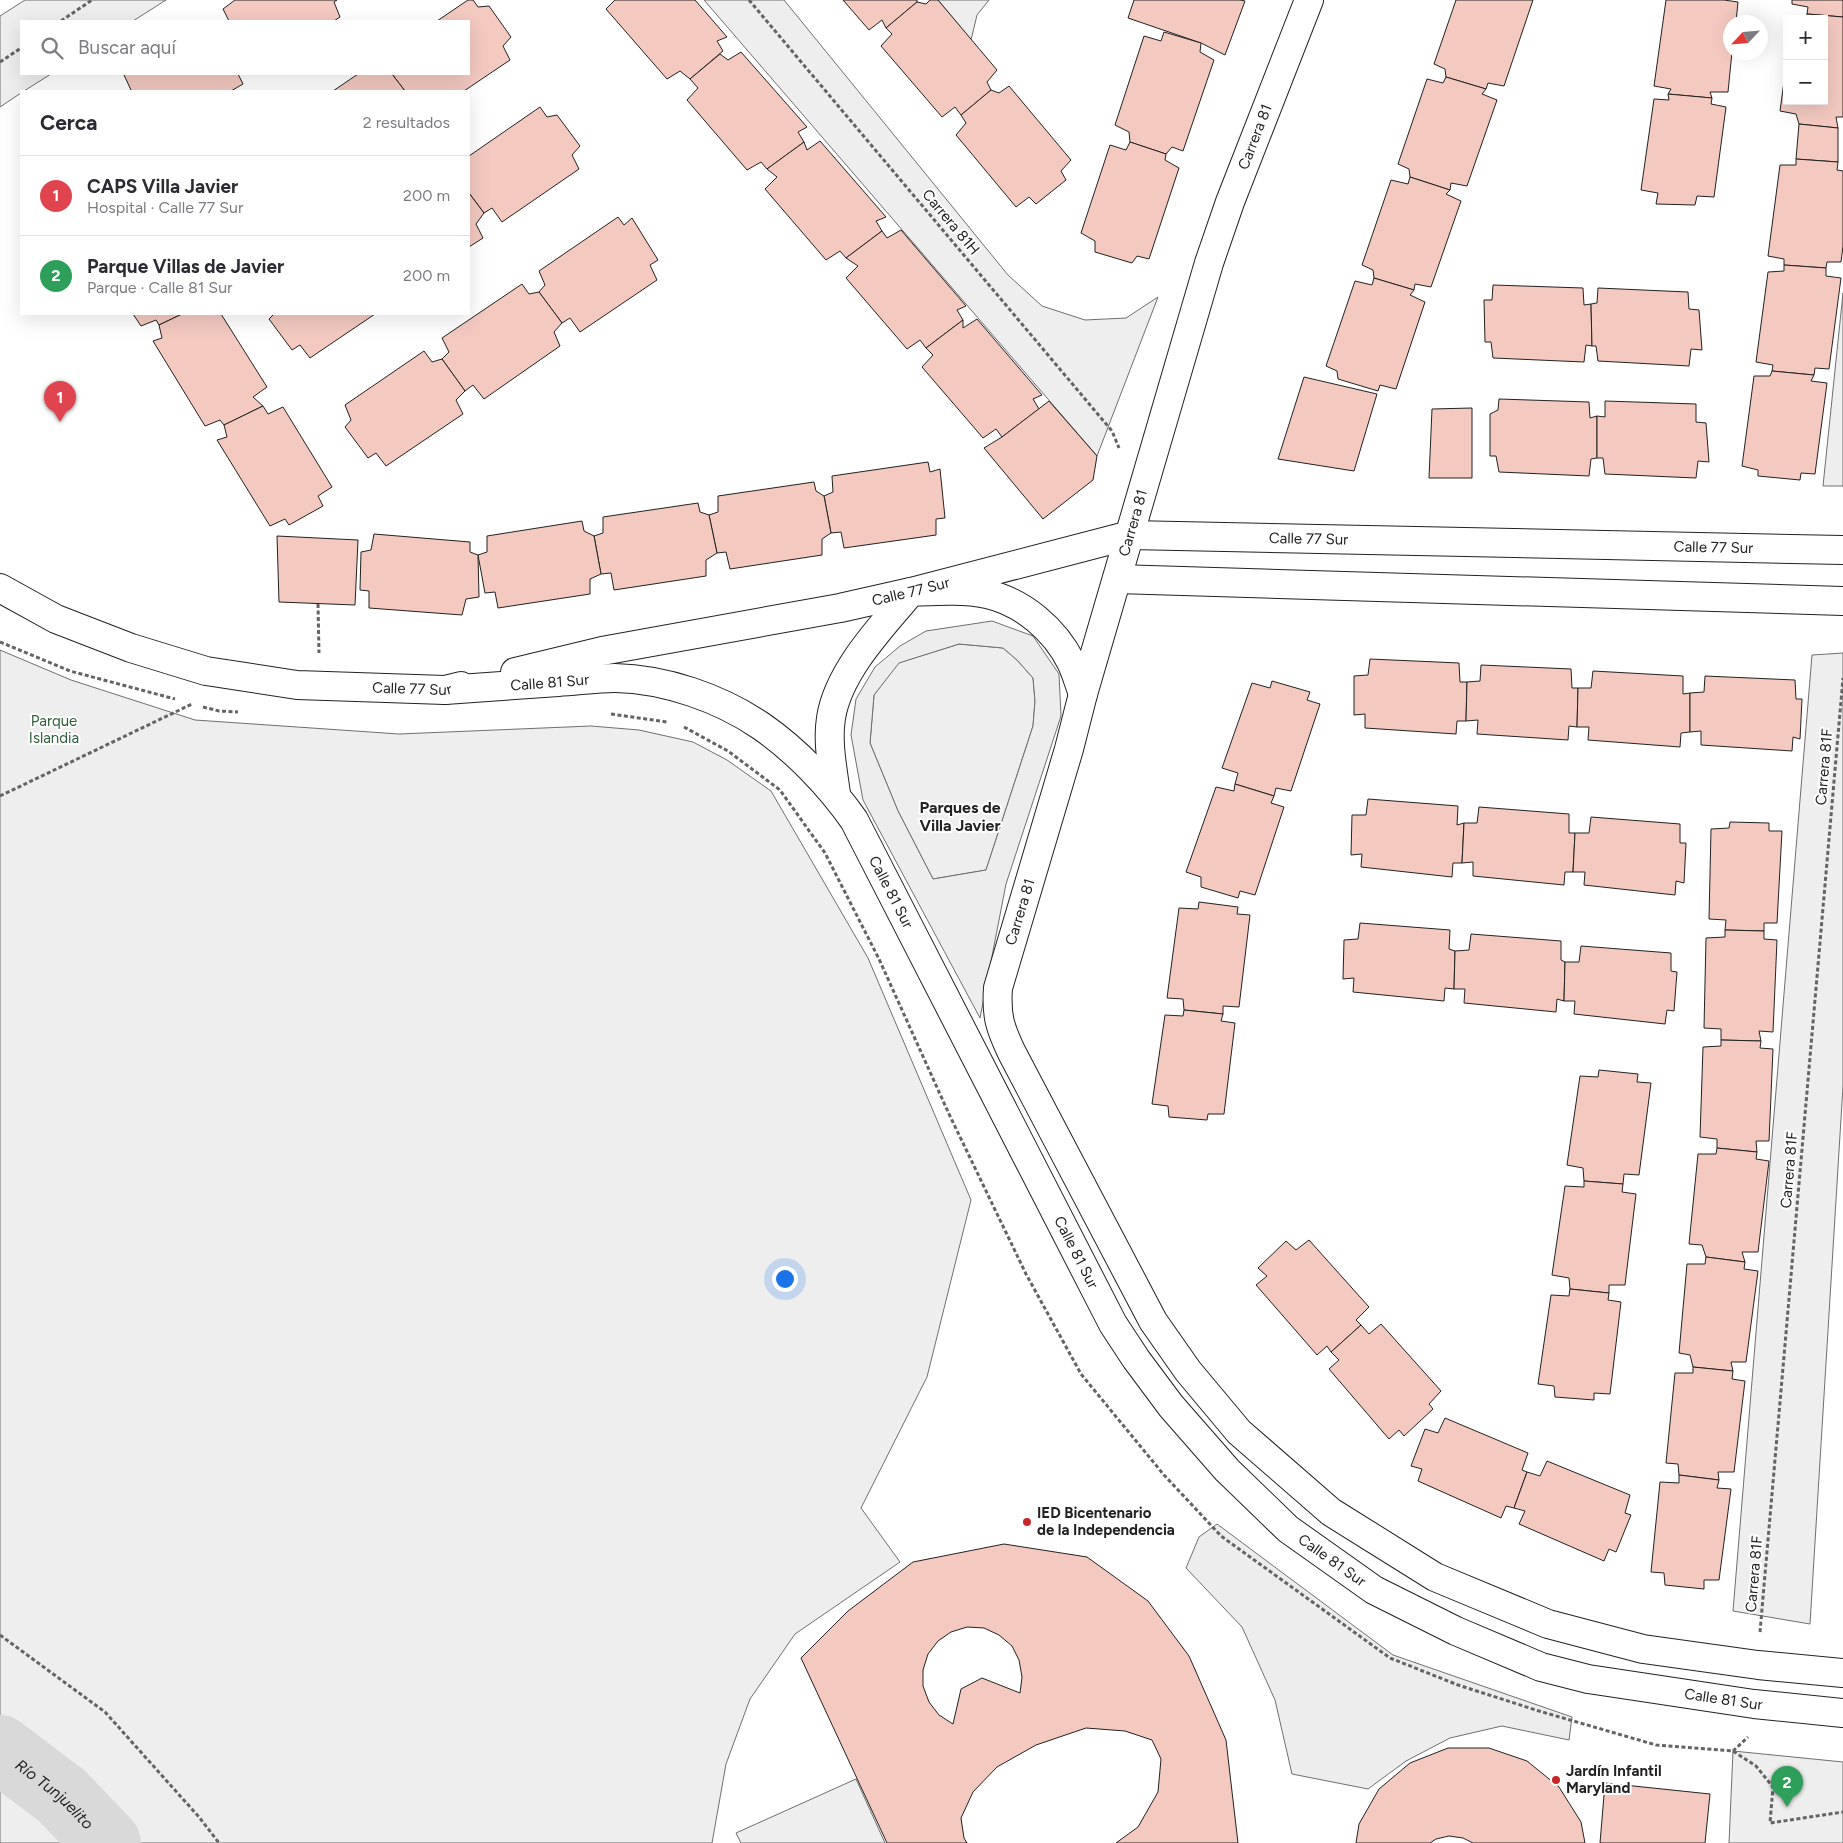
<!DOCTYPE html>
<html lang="es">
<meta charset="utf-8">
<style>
:root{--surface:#fff;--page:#f2f2f3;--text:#2b2b33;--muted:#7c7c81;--line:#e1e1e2;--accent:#c62828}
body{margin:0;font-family:Figtree,sans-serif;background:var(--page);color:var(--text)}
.controls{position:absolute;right:15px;top:15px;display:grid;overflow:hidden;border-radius:0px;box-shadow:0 5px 20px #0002}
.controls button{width:45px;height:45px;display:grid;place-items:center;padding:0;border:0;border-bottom:1px solid var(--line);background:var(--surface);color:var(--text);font:25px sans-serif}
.compass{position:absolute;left:1723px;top:15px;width:45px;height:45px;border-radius:50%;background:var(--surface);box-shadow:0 5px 20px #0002;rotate:244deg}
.you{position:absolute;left:784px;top:1278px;width:18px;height:18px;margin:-12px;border:4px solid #fff;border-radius:50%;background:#1a73e8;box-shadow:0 0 0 8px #1a73e833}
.badge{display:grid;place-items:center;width:32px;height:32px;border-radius:50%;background:var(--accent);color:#fff;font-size:16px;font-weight:700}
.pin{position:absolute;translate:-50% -41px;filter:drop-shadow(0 1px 2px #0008)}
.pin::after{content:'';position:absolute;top:26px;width:18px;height:15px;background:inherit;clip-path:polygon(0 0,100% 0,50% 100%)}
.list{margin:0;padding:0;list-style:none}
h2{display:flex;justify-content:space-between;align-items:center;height:65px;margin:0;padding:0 20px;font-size:21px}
h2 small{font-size:16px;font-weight:400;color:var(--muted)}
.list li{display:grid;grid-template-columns:32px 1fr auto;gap:15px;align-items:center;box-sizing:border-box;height:80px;padding:0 20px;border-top:1px solid var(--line)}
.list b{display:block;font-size:19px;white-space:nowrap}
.list p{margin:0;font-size:16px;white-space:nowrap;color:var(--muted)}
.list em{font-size:16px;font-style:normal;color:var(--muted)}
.icon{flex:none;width:28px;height:28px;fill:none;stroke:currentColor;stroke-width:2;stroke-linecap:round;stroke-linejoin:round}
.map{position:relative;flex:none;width:1843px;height:1843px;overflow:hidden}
.search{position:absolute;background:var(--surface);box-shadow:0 5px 20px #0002;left:20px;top:20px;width:450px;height:55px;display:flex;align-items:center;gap:12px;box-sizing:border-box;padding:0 18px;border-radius:0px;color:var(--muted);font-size:19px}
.panel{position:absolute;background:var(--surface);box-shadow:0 5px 20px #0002;left:20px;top:90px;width:450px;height:225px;border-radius:0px}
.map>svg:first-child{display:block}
.green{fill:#eee;stroke:#6f6f6f}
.parking{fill:#ededed;stroke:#6f6f6f;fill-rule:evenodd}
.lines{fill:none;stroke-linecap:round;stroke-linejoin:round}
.river{stroke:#d9d9d9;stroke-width:68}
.building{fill:#f3c9c0;stroke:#222;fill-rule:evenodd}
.minor-casing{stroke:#222;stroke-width:30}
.path{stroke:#646464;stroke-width:3;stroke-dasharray:4 2.5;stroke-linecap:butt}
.minor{stroke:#fff;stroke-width:28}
.poi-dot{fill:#c62828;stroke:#fff;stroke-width:2}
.labels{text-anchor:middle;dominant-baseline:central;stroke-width:4;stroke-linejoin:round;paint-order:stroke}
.street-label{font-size:15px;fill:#222;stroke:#fff}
.park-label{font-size:15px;fill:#2f5e38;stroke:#fff}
.poi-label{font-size:15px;font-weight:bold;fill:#222;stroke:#fff;text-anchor:start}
.neighbourhood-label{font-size:16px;font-weight:bold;fill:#222;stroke:#fff}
.water-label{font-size:16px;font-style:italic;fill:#222;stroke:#fff}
</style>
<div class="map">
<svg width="1843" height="1843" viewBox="0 0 1843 1843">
<rect width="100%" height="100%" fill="#fff"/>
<!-- green -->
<g class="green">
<path d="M25,0H166L133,21H21V74H51L24,91H21V93L0,107V16Z"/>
<path d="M704,0H784L1008,275L1042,306L1085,320L1126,318L1158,297L1097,456Z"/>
<path d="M938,0H989L977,15L971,40Z"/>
<path d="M1843,293V486H1823Z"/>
<path d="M959,644L1003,648L1017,660L1033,678L1035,701L1033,726L986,870L933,879L898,811L870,743L874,695L898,663Z"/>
<path d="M0,650L71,680L195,720L399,734L591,726L639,730L693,742L727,760L771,791L868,958L971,1200L927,1377L861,1508L900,1562L795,1634L750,1699L726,1764L712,1843H0Z"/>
<path d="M1843,653V1086L1810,1624L1733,1611L1812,655Z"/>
<path d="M1733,1751L1843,1762V1843H1729Z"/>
<path d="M856,1779L885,1843H741L736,1833Z"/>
</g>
<!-- parking -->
<g class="parking">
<path d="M992,621L1033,636L1059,674L1061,716L1006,884L980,1018L863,800L851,735L856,699L875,667L900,646L926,631ZM959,644L1003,648L1017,660L1033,678L1035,701L1033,726L986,870L933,879L898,811L870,743L874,695L899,663Z"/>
<path d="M1217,1524L1393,1655L1572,1717L1569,1740L1502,1726L1450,1738L1406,1761L1368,1789L1292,1774L1275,1700L1242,1627L1186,1568L1199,1537Z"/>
</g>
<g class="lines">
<!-- river -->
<path class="river" id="s1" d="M0,1749L62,1796L107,1843"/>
</g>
<!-- building -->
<g class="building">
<path d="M235,0H337L334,2L340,17L334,21H229L223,9Z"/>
<path d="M468,0H473L478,7L489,6L511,37L503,46L510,60L464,91H405L392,74H469V21H437Z"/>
<path d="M615,0H695L727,37L717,41L723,51L690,79L680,71L667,79L606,9Z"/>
<path d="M843,0H917V2L886,28L882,20L869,30Z"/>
<path d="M930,0H938L997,70L987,82L991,90L961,115L955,107L942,117L881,46L892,34L886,28L917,2L926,4Z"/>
<path d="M1134,0H1240L1245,1L1225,55L1201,43L1128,18Z"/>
<path d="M1456,0H1533L1504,86L1488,83L1486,89L1446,77L1445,69L1434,64Z"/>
<path d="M1666,0H1724L1738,2L1736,22H1730V52H1732L1728,92H1710L1712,98L1668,94L1671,89L1654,86Z"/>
<path d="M1792,0H1843V17L1807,14L1808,7L1792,4Z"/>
<path d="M1807,14L1843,17V117H1836L1838,128L1799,124L1796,114L1780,111L1787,59V101H1824V19H1807Z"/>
<path d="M1164,32L1201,43L1200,52L1214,60L1183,151L1172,147L1166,154L1130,142L1129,132L1115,125L1144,36L1161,41Z"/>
<path d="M741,52L807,127L798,132L804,142L767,169L761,162L747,170L687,100L698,88L690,79L720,54L728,60Z"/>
<path d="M126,74H238L243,84L231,91H130L131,90L124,75Z"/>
<path d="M358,74H392L405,91H333Z"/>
<path d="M1446,77L1486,89L1482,94L1497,100L1467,186L1451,183L1450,190L1410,177L1409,169L1398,164L1427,79L1443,83Z"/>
<path d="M1009,86L1071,160L1061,171L1066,180L1036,204L1029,197L1016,207L956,135L966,123L961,115L991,90L999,93Z"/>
<path d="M1668,94L1712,98L1711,104L1726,107L1714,197L1697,196L1695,205L1656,204L1658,193L1641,190L1654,99L1669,100Z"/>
<path d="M540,107L547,117L557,115L580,146L572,155L579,169L502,222L492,208L484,213L469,193V156Z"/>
<path d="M1799,124L1838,128V162L1796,159Z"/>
<path d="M820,141L886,217L876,221L882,231L846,258L840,251L826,260L765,189L777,177L767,169L804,142L807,150Z"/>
<path d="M1130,142L1166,154L1165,160L1179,168L1149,259L1137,256L1132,263L1095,252V241L1081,233L1110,145L1126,150Z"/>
<path d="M1796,159L1838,162L1837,170L1843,171V246L1841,262H1827L1826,268L1784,265V259L1768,256L1780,165H1796Z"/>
<path d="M1410,177L1450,190L1446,194L1461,201L1431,287L1415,284L1414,290L1374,278L1373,270L1362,265L1391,180L1408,184Z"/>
<path d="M469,193L484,213L476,224L483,238L469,247Z"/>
<path d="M618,217L624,225L632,218L658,260L650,265L657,280L580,332L570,318L562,323L539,292L545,285L539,271Z"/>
<path d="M901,230L966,306L957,310L963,320L926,348L920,340L907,349L846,278L858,266L846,258L882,231L887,238Z"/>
<path d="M1784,265L1826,268V276L1841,278L1829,369L1815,368L1814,375L1772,371L1773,365L1756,362L1768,272L1784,271Z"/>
<path d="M1374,278L1414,290L1410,295L1425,302L1396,389L1380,385L1378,391L1338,379L1337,371L1326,366L1355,281L1372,285Z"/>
<path d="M522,284L529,294L539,292L562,323L554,332L560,346L484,399L473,385L465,391L442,359L449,352L442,338Z"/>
<path d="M1493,285L1583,288L1584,305L1591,304L1592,346L1586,345L1584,362L1493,358L1491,342H1485L1484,300H1492Z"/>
<path d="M1598,288L1688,292L1689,309L1699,310L1702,350L1691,349L1689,366L1598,361L1596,346H1592L1591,304L1597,303Z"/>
<path d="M133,314H182L159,325L156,320L141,326Z"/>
<path d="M182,314H221L267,387L253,397L263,406L224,425L220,420L205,426L153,341L162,338L159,325Z"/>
<path d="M274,314H375L310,358L300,345L292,350L269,319Z"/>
<path d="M977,319L1042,395L1033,399L1039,409L1002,437L996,429L983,438L922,367L933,355L926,348L963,320V328Z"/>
<path d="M424,351L432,362L442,359L465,391L456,400L463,414L386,466L376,453L368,458L345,427L351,420L345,405Z"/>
<path d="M1772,371L1814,375L1811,381L1827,383L1815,474L1801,473L1800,480L1758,476V470L1742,466L1754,376H1770Z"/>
<path d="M1304,377L1377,394L1354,471L1278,459Z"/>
<path d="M1499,399L1589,402L1590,418L1597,416V458L1591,459L1589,476L1499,472L1496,456H1490V414L1498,410Z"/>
<path d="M1049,401L1097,456L1093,480L1043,519L984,448L1002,437Z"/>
<path d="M1605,401L1696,404V422L1706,423L1709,462L1698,461L1696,478L1605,474L1603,458H1597V416L1605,417Z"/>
<path d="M263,406L268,414L283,407L332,487L318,496L323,506L289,525L285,519L270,526L217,440L227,437L224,425Z"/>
<path d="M1472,408V478H1429L1432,409Z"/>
<path d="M928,462L930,472L940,469L945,518L936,519V535L844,548L841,532L831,533L824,496L833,492L832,476Z"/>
<path d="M814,482L816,491L824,496L831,533L822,539V555L730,569L726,552L717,553L709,515L718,512V496Z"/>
<path d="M698,503L700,512L709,515L717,553L706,560V576L614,590L611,573L601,574L594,536L603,533V517Z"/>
<path d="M582,521L584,531L594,536L601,574L590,579V594L498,608L495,592L485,593L478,555L487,552V536Z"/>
<path d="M374,534L470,542V552L478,555L479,597L466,599L462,615L369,608V591L360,590L361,552L371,550Z"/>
<path d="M277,536L358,540L355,605L279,602Z"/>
<path d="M1370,659L1459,663L1460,682H1467L1466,721H1457L1456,734L1365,728V714L1354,715V676L1368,675Z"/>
<path d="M1481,665L1571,669L1572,688H1578L1577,727L1569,726L1568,740L1477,734L1478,720L1466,721L1467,682L1480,681Z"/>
<path d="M1593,671L1683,676V694L1690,693V732L1681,733L1680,747L1588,740L1589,727H1577L1578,688H1591Z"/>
<path d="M1705,676L1795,680L1796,699H1802L1800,739L1793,737L1792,751L1701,745V731L1690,732V693L1704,692Z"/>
<path d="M1272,681L1310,692L1307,700L1320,704L1291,791L1276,788L1274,796L1235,784L1238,773L1222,768L1252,683L1270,688Z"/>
<path d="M1235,784L1274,796L1271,803L1284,807L1255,895L1240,891L1238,898L1201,887V877L1186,872L1216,787L1234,791Z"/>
<path d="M1368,799L1458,806L1457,825L1464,823L1462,863H1453L1452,877L1361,867L1362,854L1351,855L1352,815H1366Z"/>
<path d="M1479,807L1569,814V833H1575L1573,872H1565L1564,885L1473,876V862L1462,863L1464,823H1477Z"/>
<path d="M1591,817L1680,824V843H1686L1684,883L1676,881L1675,895L1584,885L1585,872H1573L1575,833H1589Z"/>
<path d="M1730,822L1769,823V831H1782L1777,923H1764V931L1725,930L1726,920L1709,919L1711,829L1729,828Z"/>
<path d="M1199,902L1238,907L1237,914L1250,915L1239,1007L1223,1006V1014L1184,1010L1183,999L1167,998L1179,908L1198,909Z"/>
<path d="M1360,923L1450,930L1449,949L1455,951L1454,989L1445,988L1444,1001L1353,992L1354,978L1343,979L1344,940L1358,939Z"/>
<path d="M1725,930L1764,931V939L1777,940L1773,1032L1759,1031L1761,1041L1721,1040V1029L1704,1028L1706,938L1725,937Z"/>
<path d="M1471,934L1561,941V960L1565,962L1564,1001L1557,999L1556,1012L1464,1003L1465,989H1454L1455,951L1469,950Z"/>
<path d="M1581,946L1671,953V971L1677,972L1674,1011L1667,1010L1665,1024L1574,1014L1575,1001H1564L1565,962H1579Z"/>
<path d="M1184,1010L1223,1014L1221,1021L1235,1023L1224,1114H1208L1207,1120L1169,1117L1168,1106L1152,1104L1165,1015L1183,1016Z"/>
<path d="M1721,1040L1761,1041L1760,1048L1773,1049L1769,1141H1756L1757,1152L1717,1148V1139L1700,1137L1703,1047L1721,1046Z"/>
<path d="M1599,1070L1638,1074L1637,1082L1651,1083L1639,1175L1624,1174L1623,1184L1584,1181L1583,1168L1567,1165L1580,1076L1598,1077Z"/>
<path d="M1717,1148L1757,1152L1756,1159L1769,1161L1758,1252H1742L1745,1262L1706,1257L1702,1245L1689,1244L1698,1154H1716Z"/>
<path d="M1584,1181L1623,1184L1622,1192L1636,1194L1625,1285H1609V1293L1570,1289L1569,1278L1552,1275L1565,1186L1584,1187Z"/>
<path d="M1309,1240L1369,1307L1356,1320L1361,1325L1331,1352L1327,1346L1317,1355L1256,1285L1267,1276L1258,1268L1286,1241L1296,1250Z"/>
<path d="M1706,1257L1745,1262L1744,1269L1758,1271L1746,1362H1731L1733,1371L1693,1367L1690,1355L1679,1353L1687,1264H1705Z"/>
<path d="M1570,1289L1609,1293L1608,1300L1621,1302L1610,1394L1594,1393V1400L1555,1397L1554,1386L1538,1384L1551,1295L1569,1296Z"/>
<path d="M1381,1324L1441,1391L1429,1404L1433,1409L1404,1436L1399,1430L1389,1439L1329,1369L1339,1360L1331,1352L1361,1325L1369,1334Z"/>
<path d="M1693,1367L1733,1371L1732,1379L1745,1381L1734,1472H1718L1719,1480L1679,1475L1678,1464L1666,1463L1675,1373H1693Z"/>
<path d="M1445,1418L1528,1453L1522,1470L1527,1472L1514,1508L1506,1506L1501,1518L1418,1481L1422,1469L1411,1466L1425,1429L1438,1433Z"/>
<path d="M1547,1461L1630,1495L1625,1513L1631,1515L1616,1552L1609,1549L1604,1561L1519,1524L1525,1511L1514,1508L1527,1472L1540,1476Z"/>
<path d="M1679,1475L1719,1480L1717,1488L1731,1489L1719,1580H1704V1589L1665,1585L1664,1573L1651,1572L1660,1482L1679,1483Z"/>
<path d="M1004,1544L1087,1557L1148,1601L1189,1656L1226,1740L1238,1843H1116L1138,1827L1158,1792L1161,1759L1152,1740L1125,1731L1086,1728L1036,1745L997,1767L973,1792L961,1818L964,1838L967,1843H887L801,1658L848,1611L913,1562ZM967,1627L984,1628L999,1635L1012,1646L1019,1660L1022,1677L1020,1693L982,1678L961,1689L953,1724L939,1715L929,1702L923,1686V1670L928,1654L938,1641L951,1632Z"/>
<path d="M1448,1748H1489L1527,1761L1559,1787L1581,1822L1585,1843H1473L1463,1838L1449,1836L1436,1839L1430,1843H1356L1359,1824L1379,1789L1410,1763Z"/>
<path d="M1605,1783L1710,1794L1705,1843H1600Z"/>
</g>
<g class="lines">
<!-- minor casing -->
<g class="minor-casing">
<g id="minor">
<path d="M1309,0L1230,202L1209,263L1083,694L1069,749L998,988C996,1016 1000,1028 1012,1053L1153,1321L1188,1371L1239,1432L1331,1512L1435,1577L1548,1624L1643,1649L1758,1665L1843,1673"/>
<path d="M1117,579L1843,601"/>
<path id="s2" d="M0,588L56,619L131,648L206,671L297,685L445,690L461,686"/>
<path id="s3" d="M515,672L602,651L840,608L911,592L1130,535L1843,550"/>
<path id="s4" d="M445,690C483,687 520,685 558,682C577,681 596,678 615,678C665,679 720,698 761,726C796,750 830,786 854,820L1113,1324L1136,1359L1171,1406L1227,1470L1288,1529L1374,1590L1456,1631L1541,1667L1588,1679L1754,1704L1843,1713"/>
<path d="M836,794C833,770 827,743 831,718C838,672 881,627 911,592C936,591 962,589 987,594C1023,602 1055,630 1071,662C1076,672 1079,684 1083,694"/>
</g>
</g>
<!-- path -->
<g class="path">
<path d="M749,0L1112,431L1119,448"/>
<path d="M61,21L92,0"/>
<path d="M0,62L21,48"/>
<path d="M318,604L319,653"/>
<path d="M0,642L70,671L175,699"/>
<path d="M203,707L219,711L238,712"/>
<path d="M611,714L667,722"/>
<path d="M684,727L728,751L780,790L825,853L879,959L949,1114L1026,1274L1081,1374L1164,1475L1221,1536L1390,1658L1458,1685L1539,1711L1656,1745L1733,1751L1756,1766L1773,1787L1770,1823L1843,1812"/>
<path d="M0,796L192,704"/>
<path d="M1760,1632L1843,678"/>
<path d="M0,1635L105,1712L199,1817L219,1843"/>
<path d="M1733,1751L1748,1737"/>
</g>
<!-- minor -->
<use href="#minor" class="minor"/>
</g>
<!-- markers -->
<g class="poi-dot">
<circle cx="1027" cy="1522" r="5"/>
<circle cx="1556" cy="1780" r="5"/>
</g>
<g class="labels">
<!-- street labels -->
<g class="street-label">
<text transform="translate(1255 137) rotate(-69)">Carrera 81</text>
<text transform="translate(951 222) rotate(50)">Carrera 81H</text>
<text transform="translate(1133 523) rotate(-74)">Carrera 81</text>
<text stroke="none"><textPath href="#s3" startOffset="809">Calle 77 Sur</textPath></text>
<text stroke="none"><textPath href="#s3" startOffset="1214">Calle 77 Sur</textPath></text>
<text stroke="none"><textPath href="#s3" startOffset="404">Calle 77 Sur</textPath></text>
<text stroke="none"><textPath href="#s4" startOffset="105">Calle 81 Sur</textPath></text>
<text stroke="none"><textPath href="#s2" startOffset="430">Calle 77 Sur</textPath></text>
<text transform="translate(1824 767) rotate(-85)">Carrera 81F</text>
<text stroke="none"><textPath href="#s4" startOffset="540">Calle 81 Sur</textPath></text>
<text transform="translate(1020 912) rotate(-73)">Carrera 81</text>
<text transform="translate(1789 1170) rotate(-85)">Carrera 81F</text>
<text stroke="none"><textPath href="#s4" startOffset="945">Calle 81 Sur</textPath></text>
<text stroke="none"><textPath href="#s4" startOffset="1350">Calle 81 Sur</textPath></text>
<text transform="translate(1754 1574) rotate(-85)">Carrera 81F</text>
<text stroke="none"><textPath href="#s4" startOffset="1771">Calle 81 Sur</textPath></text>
</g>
<!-- park labels -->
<g class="park-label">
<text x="54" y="721">Parque<tspan x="54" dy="17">Islandia</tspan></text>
</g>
<!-- poi labels -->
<g class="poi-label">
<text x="1037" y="1513">IED Bicentenario<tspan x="1037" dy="17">de la Independencia</tspan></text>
<text x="1566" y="1771">Jardín Infantil<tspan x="1566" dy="17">Maryland</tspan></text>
</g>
<!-- neighbourhood labels -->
<g class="neighbourhood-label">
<text x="960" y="807">Parques de<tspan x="960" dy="18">Villa Javier</tspan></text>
</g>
<!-- water labels -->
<g class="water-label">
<text stroke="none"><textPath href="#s1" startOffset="71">Río Tunjuelito</textPath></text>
</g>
</g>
</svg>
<div class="controls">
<button>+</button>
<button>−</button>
</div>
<svg class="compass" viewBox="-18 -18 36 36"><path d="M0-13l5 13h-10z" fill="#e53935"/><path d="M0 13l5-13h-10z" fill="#7c7c81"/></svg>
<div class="you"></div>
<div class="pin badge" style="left:60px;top:422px;background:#e0444e">1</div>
<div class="pin badge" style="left:1787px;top:1807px;background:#2e9e5b">2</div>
<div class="search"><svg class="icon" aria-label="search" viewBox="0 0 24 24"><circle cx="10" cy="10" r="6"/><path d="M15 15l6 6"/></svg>Buscar aquí</div>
<section class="panel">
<h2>Cerca<small>2 resultados</small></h2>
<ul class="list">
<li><span class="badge" style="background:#e0444e">1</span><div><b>CAPS Villa Javier</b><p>Hospital · Calle 77 Sur</p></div><em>200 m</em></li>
<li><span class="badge" style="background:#2e9e5b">2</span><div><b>Parque Villas de Javier</b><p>Parque · Calle 81 Sur</p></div><em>200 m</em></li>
</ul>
</section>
</div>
